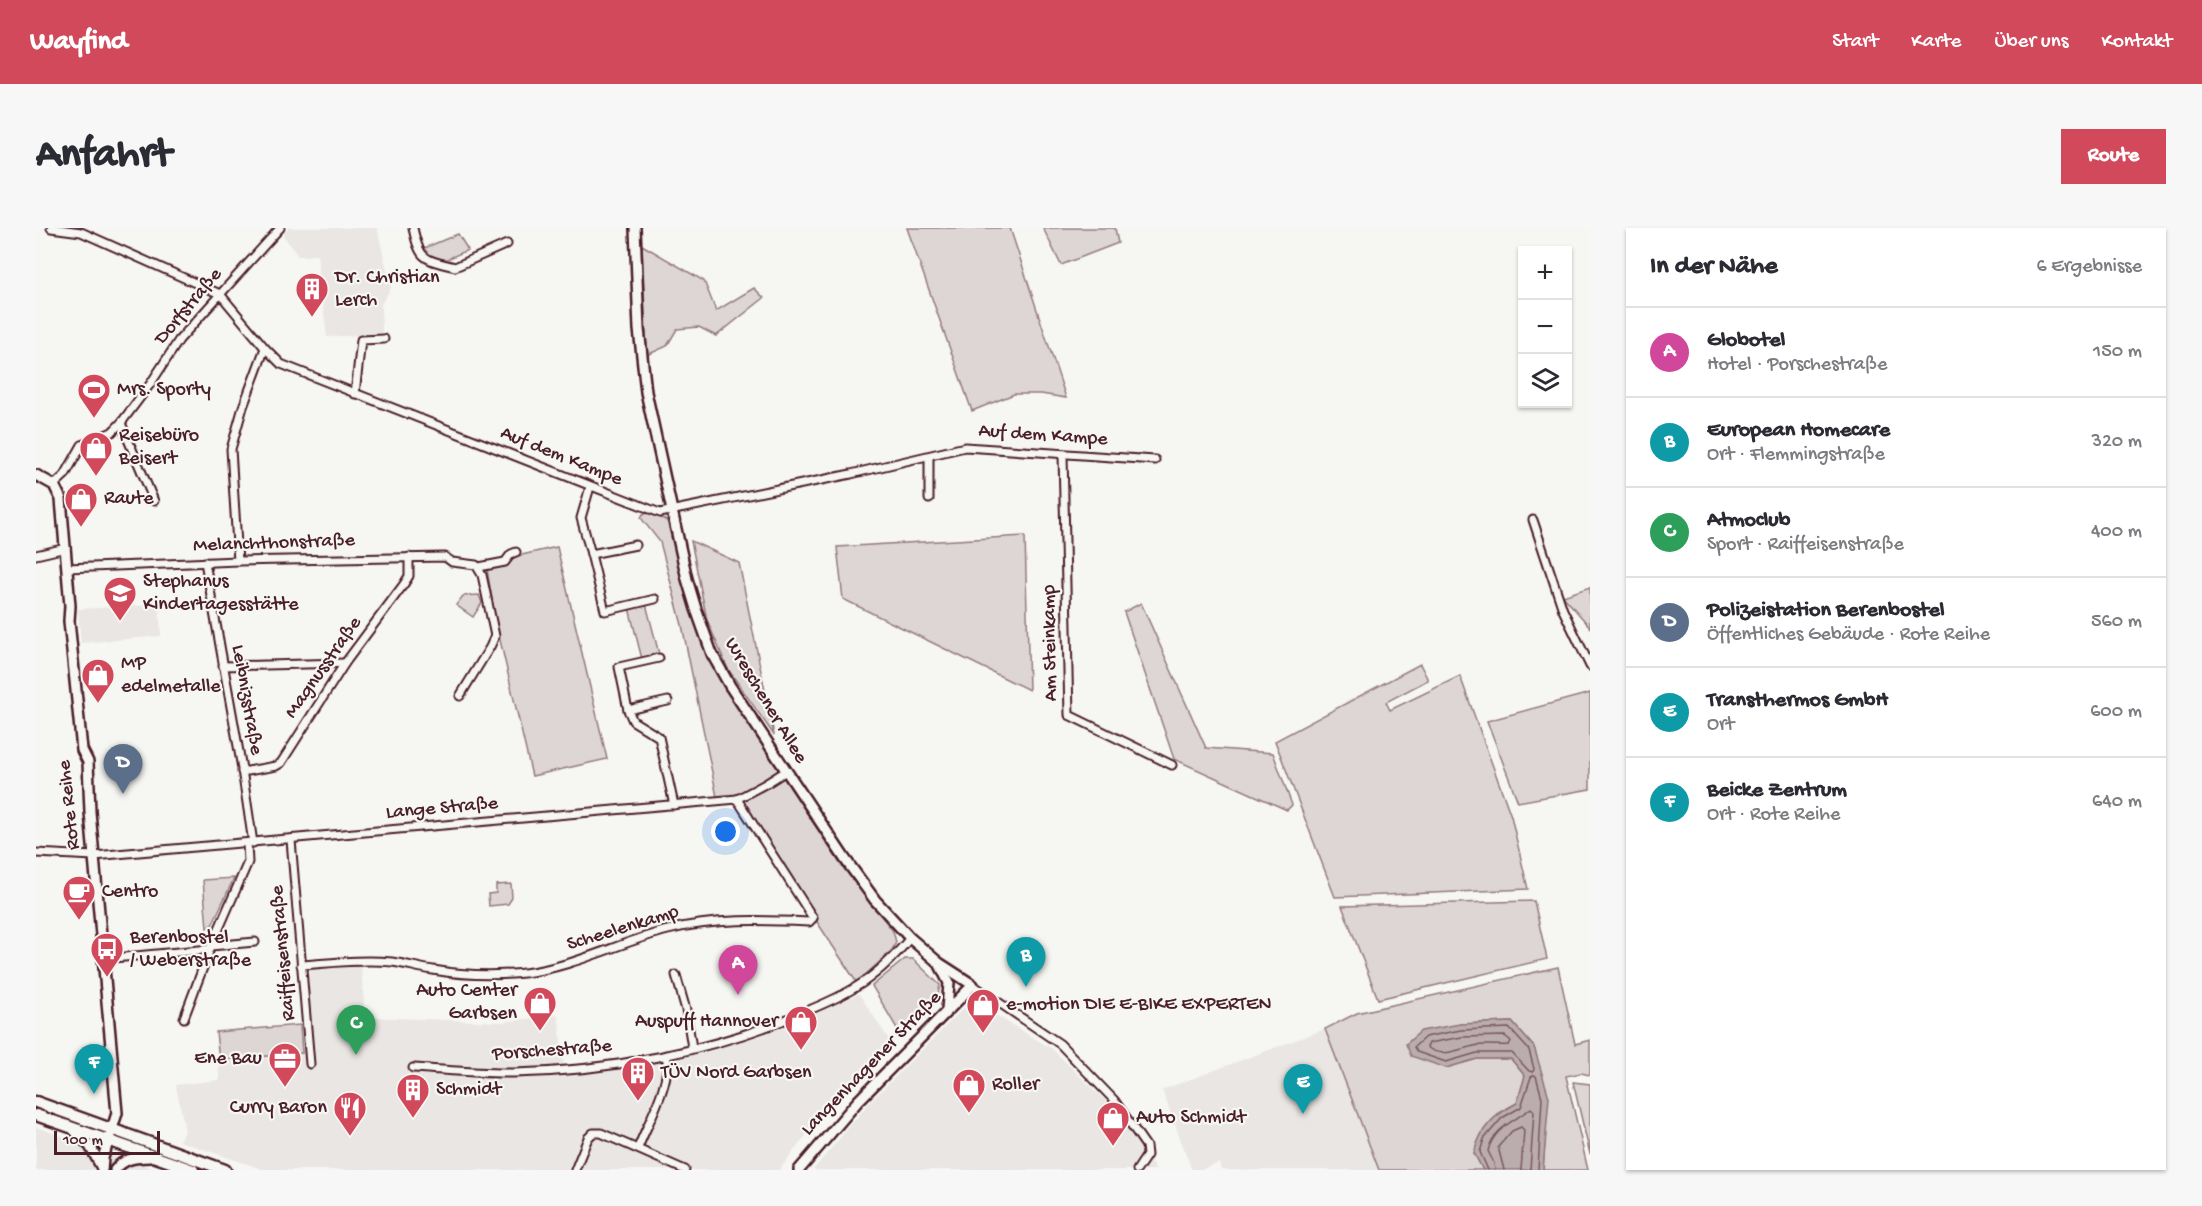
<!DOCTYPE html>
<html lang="de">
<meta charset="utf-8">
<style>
:root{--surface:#fff;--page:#f7f7f7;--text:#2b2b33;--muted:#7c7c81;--line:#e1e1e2;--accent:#d1495b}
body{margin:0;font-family:"Gochi Hand",sans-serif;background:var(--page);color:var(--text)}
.controls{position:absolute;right:18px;top:18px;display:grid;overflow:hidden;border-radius:0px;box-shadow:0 2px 4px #0004}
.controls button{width:54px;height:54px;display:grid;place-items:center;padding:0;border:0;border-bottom:2px solid var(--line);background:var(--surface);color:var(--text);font:30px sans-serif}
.scale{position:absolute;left:18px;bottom:15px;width:106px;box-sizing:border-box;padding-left:6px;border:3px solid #4a1f2b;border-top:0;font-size:16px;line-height:21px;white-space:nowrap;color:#4a1f2b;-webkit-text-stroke:4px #f6f6f2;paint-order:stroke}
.you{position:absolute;left:690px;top:604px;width:21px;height:21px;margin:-15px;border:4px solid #fff;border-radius:50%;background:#1a73e8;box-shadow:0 0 0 9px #1a73e833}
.badge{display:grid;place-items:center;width:39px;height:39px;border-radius:50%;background:var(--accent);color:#fff;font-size:20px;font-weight:700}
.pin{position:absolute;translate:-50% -50px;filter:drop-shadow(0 2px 3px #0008)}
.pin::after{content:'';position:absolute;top:32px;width:21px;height:18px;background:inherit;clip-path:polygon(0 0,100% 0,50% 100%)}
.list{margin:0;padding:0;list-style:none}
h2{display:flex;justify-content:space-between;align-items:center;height:78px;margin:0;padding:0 24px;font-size:26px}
h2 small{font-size:20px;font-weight:400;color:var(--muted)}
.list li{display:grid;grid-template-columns:39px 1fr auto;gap:18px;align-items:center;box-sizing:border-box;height:90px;padding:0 24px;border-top:2px solid var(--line)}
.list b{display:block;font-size:22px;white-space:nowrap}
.list p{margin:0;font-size:20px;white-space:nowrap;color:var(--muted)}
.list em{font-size:20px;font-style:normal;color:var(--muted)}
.icon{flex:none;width:33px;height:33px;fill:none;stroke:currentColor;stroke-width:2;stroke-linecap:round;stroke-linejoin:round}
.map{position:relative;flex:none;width:1554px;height:942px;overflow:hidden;border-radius:0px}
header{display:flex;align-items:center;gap:36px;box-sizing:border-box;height:84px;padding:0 30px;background:var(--accent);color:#fff}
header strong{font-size:28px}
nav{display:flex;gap:33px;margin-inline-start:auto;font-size:21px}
.intro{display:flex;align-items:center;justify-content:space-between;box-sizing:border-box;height:144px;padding:0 36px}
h1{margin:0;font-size:42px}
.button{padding:15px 27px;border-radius:0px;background:var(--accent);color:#fff;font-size:21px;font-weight:700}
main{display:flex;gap:36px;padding:0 36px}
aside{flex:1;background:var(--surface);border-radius:0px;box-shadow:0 2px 4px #0004}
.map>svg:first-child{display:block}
.built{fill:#e9e6e3}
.green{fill:#ddd6d5;stroke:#947a80;stroke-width:1.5}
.water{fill:#bbadae;stroke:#8e747a;stroke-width:1.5}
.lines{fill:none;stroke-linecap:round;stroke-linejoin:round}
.shore{stroke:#77585f;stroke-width:1.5}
.street-casing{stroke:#4a1f2b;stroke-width:11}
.secondary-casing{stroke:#4a1f2b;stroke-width:14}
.primary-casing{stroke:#4a1f2b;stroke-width:15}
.street{stroke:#f6f6f2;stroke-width:7}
.secondary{stroke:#f6f6f2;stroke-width:9}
.primary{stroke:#f6f6f2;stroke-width:10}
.labels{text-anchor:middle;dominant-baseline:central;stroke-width:4.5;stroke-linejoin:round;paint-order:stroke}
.poi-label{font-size:20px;fill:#4a1f2b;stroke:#f6f6f2;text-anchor:start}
.street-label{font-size:20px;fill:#4a1f2b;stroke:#f6f6f2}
</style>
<header>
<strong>Wayfind</strong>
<nav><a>Start</a><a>Karte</a><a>Über uns</a><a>Kontakt</a></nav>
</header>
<div class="intro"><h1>Anfahrt</h1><a class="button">Route</a></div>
<main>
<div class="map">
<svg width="1554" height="942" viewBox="0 0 1554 942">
<rect width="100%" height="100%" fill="#f6f6f2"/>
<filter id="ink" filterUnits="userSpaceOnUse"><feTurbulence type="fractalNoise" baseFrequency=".0167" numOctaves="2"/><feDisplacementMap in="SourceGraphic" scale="12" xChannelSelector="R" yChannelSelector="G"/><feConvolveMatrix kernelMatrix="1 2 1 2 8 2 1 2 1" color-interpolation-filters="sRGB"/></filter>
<g filter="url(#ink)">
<!-- built -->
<g class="built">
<path d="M253,0H341L355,60L345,76L346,106L291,109L281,27L262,28L247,7Z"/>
<path d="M123,377L125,408L45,415L42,381Z"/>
<path d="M325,738L329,789L466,794L522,787L529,848L598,838L675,823L758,796L823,766L857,818L771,906L743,942H229L143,913L149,902L140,857L183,852V832L277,822L270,746L276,740Z"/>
<path d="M943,777L1016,821L1076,879L1120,942H777L834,874L928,780Z"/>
<path d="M1289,801L1343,942H1185L1183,935L1164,942H1156L1126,862Z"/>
<path d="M0,899L58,920L121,942H0Z"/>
</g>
<!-- green -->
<g class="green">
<path d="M871,0H974L1030,170L1005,166H978L936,183Z"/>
<path d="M1007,0H1079L1082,15L1025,37Z"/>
<path d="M422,6L432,22L409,32L392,27L386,21Z"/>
<path d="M606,17L668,53L680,83L718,60L728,70L680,108L663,99L641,101L631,118L611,127Z"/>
<path d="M616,285L631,293L648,354L674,431L705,485L803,634L857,703L860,714L856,722L821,755L768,674L712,579L681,569L646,397L624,314L605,290L607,286Z"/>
<path d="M989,308L993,462L807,371L801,319Z"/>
<path d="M655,313L703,335L738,507L692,441L671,392Z"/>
<path d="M521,319L571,531L496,548L460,395L451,341L477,329Z"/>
<path d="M1554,359V399L1527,368Z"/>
<path d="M443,367L446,375L437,389L420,377L427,368Z"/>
<path d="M1105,375L1170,520L1237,525L1256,577L1251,582L1138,531L1088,384Z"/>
<path d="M610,376L623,426L606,431L593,380Z"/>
<path d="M1384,436L1392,452L1350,474L1354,482L1424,448L1475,588L1492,661L1299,669L1239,513Z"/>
<path d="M1554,465V561L1482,574L1451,493Z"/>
<path d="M198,650L176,697L171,700L167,652Z"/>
<path d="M475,656L476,670L472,676L453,678L452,666L460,665V657Z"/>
<path d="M1498,673L1511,731L1342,771L1306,678Z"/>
<path d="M869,731H877L904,757C901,780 882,793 866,809L836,758Z"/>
<path d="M1522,739L1539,816L1554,812V847L1545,845L1530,848L1552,942H1507L1512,869L1498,819L1476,794L1424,796L1410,840L1441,831H1475L1489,848L1481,875L1462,885L1438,925L1447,942H1343L1289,801L1321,785Z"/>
<path d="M264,797L266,825L183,832L180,804Z"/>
<path d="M1537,854L1554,856V926Z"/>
</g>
<!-- water -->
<path class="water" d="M1476,794L1498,819L1513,869L1507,942H1447L1438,925C1445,899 1457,888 1481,875L1489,848L1475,831H1441L1410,840L1375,828L1370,816L1385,803L1424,796Z"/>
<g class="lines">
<!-- shore -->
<g class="shore">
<path d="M1473,800L1493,822L1498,841L1497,844L1493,843L1476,825H1441L1410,834L1381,824L1378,819L1389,809L1425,802Z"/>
<path d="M1469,808L1475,813L1473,817C1462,818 1449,816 1438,818C1422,821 1406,831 1391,819L1393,815L1426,809Z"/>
<path d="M1452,942L1444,924L1448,911L1466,890L1485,879L1495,849L1498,847L1500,848L1506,870L1502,942"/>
<path d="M1459,942L1458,935L1452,923C1457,900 1479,893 1495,880L1498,883L1494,942"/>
<path d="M1468,942L1462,919L1476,903L1485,899L1488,902L1485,942"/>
</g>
<!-- street casing -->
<g class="street-casing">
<g id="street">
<path d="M15,0L45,4L184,66L229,120L245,136L624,285L815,246L929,219L1119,232"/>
<path d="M377,0C384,33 388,31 419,39L471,16"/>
<path d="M319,166L325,112L348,111"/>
<path d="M85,195L118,273"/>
<path d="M1027,227L1033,487L1136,537"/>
<path d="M893,228V271"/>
<path d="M18,257L29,247L46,217L76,204L85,195L115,155L143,112L244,0"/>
<path d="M554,259L545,290L555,326L600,317"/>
<path d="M1497,292L1527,382L1554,438"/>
<path d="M555,326L569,383L619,371"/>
<path d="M0,327L30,320"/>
<path d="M202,333L195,221L207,179L229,120"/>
<path d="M169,334L205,535L217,615"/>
<path d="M443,339L469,334L475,326L480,324"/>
<path d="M31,340L202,333L409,329L416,334L440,337L446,347L459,408L454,419L424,468"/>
<path d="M623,430L583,439L592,482L632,473"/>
<path d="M187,438L309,435"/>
<path d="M592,482L597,493L623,509L638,577"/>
<path d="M206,544L240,538L245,535L309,435L368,356L373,348V329"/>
<path d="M255,612L274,836"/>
<path d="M0,625L58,628L701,571L731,555L750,543"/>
<path d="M175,718L219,714"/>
<path d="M67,731L174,721"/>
<path d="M265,737C295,735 326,731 356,734C370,736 383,740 397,742C426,747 458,748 488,745C538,739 584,714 632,702C679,690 726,692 773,694L777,690L701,571"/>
<path d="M640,747L650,782L656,820"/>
<path d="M937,757L1024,816L1078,872L1110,918L1111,927L1101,942"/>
<path d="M148,790L174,721L212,634L211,616"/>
<path d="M377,840C411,842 444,846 478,845C575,843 676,823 766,785C785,777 803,770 820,759C840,747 859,728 874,710"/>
<path d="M602,920C611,896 637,852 630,827"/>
<path d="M539,942L552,910L557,905H565L649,942"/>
</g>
</g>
<!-- secondary casing -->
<g class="secondary-casing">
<g id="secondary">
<path d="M599,0L603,101L610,164L651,351L660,381L676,426L694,458L809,631L839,672L874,710L903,735L937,757L822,873L763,942"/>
<path d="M0,247L18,257L25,271L34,378L33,393L46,522L52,534L54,584L81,885L67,930L66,942"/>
<path d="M904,737L913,755L911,782"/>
<path d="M38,902L54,918L66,940"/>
<path d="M79,942C88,930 100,929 114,929"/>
</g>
</g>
<!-- primary casing -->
<g class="primary-casing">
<g id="primary">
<path d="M0,874L189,942"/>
<path d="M0,887L157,942"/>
</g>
</g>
<!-- street -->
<use href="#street" class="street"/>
<!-- secondary -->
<use href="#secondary" class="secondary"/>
<!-- primary -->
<use href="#primary" class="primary"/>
</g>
</g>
<!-- icons -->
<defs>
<g id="building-pin" transform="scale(1.725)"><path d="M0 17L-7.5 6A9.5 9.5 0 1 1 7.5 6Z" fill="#d1495b" stroke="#f6f6f2"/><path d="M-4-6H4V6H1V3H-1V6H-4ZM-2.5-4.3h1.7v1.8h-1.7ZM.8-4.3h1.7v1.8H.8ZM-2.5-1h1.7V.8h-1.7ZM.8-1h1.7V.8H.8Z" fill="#fff"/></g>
<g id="stadium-pin" transform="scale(1.725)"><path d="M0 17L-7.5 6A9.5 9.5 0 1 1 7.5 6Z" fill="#d1495b" stroke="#f6f6f2"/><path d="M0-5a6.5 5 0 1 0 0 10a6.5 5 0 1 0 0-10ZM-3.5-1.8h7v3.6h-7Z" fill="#fff"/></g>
<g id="shop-pin" transform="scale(1.725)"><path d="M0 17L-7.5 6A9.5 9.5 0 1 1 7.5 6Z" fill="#d1495b" stroke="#f6f6f2"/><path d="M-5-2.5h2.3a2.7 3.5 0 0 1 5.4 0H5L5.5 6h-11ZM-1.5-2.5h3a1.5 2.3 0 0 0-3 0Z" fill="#fff"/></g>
<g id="school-pin" transform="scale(1.725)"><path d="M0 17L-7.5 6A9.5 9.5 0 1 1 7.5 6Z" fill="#d1495b" stroke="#f6f6f2"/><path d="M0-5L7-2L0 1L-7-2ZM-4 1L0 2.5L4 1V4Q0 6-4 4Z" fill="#fff"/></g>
<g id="cafe-pin" transform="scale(1.725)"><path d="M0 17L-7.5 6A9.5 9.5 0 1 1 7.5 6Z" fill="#d1495b" stroke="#f6f6f2"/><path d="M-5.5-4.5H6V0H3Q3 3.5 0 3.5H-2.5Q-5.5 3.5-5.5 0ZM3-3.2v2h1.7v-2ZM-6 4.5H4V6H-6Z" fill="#fff"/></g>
<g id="bus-pin" transform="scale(1.725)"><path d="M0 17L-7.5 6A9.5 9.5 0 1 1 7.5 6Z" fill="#d1495b" stroke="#f6f6f2"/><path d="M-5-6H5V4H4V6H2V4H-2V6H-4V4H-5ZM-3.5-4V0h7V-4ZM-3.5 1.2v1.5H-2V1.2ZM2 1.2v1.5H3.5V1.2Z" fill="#fff"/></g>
<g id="office-pin" transform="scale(1.725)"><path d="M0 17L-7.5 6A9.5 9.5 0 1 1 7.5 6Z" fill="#d1495b" stroke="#f6f6f2"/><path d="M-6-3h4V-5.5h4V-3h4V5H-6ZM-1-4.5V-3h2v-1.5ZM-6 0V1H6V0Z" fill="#fff"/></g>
<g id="restaurant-pin" transform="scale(1.725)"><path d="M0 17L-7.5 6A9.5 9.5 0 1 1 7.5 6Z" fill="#d1495b" stroke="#f6f6f2"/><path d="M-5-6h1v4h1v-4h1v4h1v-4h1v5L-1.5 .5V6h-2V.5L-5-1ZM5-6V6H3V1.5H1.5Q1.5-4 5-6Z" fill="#fff"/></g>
</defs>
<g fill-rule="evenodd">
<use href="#building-pin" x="276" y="61"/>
<use href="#stadium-pin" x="58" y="162"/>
<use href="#shop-pin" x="60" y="220"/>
<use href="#shop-pin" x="45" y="271"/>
<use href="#school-pin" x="84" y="365"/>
<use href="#shop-pin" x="62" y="447"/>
<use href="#cafe-pin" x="43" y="664"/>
<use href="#bus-pin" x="71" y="721"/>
<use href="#shop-pin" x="504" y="775"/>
<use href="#shop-pin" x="947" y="777"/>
<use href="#shop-pin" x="765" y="794"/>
<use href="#office-pin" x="249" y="831"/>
<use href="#building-pin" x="602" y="845"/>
<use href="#shop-pin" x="933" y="857"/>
<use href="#building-pin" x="377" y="862"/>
<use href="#restaurant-pin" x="314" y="880"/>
<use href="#shop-pin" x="1077" y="890"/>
</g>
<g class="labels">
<!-- poi labels -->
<g class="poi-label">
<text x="299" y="50">Dr. Christian<tspan x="299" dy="23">Lerch</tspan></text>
<text x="81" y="162">Mrs. Sporty</text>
<text x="83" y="208">Reisebüro<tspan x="83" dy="23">Beisert</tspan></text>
<text x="68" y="271">Raute</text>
<text x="107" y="354">Stephanus<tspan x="107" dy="23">Kindertagesstätte</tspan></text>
<text x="85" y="436">MP<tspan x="85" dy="23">edelmetalle</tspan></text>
<text x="66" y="664">Centro</text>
<text x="94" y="710">Berenbostel<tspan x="94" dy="23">/ Weberstraße</tspan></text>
<text x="481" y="763" text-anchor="end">Auto Center<tspan x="481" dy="23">Garbsen</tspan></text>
<text x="970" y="777">e-motion DIE E-BIKE EXPERTEN</text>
<text x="742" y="794" text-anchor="end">Auspuff Hannover</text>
<text x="226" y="831" text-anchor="end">Ene Bau</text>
<text x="625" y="845">TÜV Nord Garbsen</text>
<text x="956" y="857">Roller</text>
<text x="400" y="862">Schmidt</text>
<text x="291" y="880" text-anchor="end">Curry Baron</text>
<text x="1100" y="890">Auto Schmidt</text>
</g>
<!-- street labels -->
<g class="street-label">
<text transform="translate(153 79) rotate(-50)">Dorfstraße</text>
<text transform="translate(1007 208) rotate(4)">Auf dem Kampe</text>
<text transform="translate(525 229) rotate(22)">Auf dem Kampe</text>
<text transform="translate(238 316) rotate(-2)">Melanchthonstraße</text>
<text transform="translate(1015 415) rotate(-91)">Am Steinkamp</text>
<text transform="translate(288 440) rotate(-55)">Magnusstraße</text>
<text transform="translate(210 472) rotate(80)">Leibnizstraße</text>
<text transform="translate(729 473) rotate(59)">Wreschener Allee</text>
<text transform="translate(34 577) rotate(-96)">Rote Reihe</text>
<text transform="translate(406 581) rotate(-5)">Lange Straße</text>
<text transform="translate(587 701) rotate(-17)">Scheelenkamp</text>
<text transform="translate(248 725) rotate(-95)">Raiffeisenstraße</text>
<text transform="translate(516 823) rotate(-4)">Porschestraße</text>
<text transform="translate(836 836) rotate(-46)">Langenhagener Straße</text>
</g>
</g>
</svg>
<div class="controls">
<button>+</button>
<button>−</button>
<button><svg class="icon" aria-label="layers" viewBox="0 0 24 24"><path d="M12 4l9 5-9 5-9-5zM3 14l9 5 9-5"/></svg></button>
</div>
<div class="scale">100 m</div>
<div class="you"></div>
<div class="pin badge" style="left:702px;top:767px;background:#d1479c">A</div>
<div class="pin badge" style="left:990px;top:759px;background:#0f9aa8">B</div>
<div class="pin badge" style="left:320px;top:827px;background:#2e9e5b">C</div>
<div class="pin badge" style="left:87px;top:566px;background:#5c6f8a">D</div>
<div class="pin badge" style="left:1267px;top:886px;background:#0f9aa8">E</div>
<div class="pin badge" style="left:58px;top:866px;background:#0f9aa8">F</div>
</div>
<aside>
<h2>In der Nähe<small>6 Ergebnisse</small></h2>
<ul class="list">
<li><span class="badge" style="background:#d1479c">A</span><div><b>Globotel</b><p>Hotel · Porschestraße</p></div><em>150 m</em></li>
<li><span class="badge" style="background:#0f9aa8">B</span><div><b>European Homecare</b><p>Ort · Flemmingstraße</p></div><em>320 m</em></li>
<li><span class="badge" style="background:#2e9e5b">C</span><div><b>Atmoclub</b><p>Sport · Raiffeisenstraße</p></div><em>400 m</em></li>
<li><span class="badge" style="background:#5c6f8a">D</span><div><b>Polizeistation Berenbostel</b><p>Öffentliches Gebäude · Rote Reihe</p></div><em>560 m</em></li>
<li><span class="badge" style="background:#0f9aa8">E</span><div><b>Transthermos GmbH</b><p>Ort</p></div><em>600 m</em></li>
<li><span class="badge" style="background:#0f9aa8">F</span><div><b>Beicke Zentrum</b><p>Ort · Rote Reihe</p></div><em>640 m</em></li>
</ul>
</aside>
</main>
